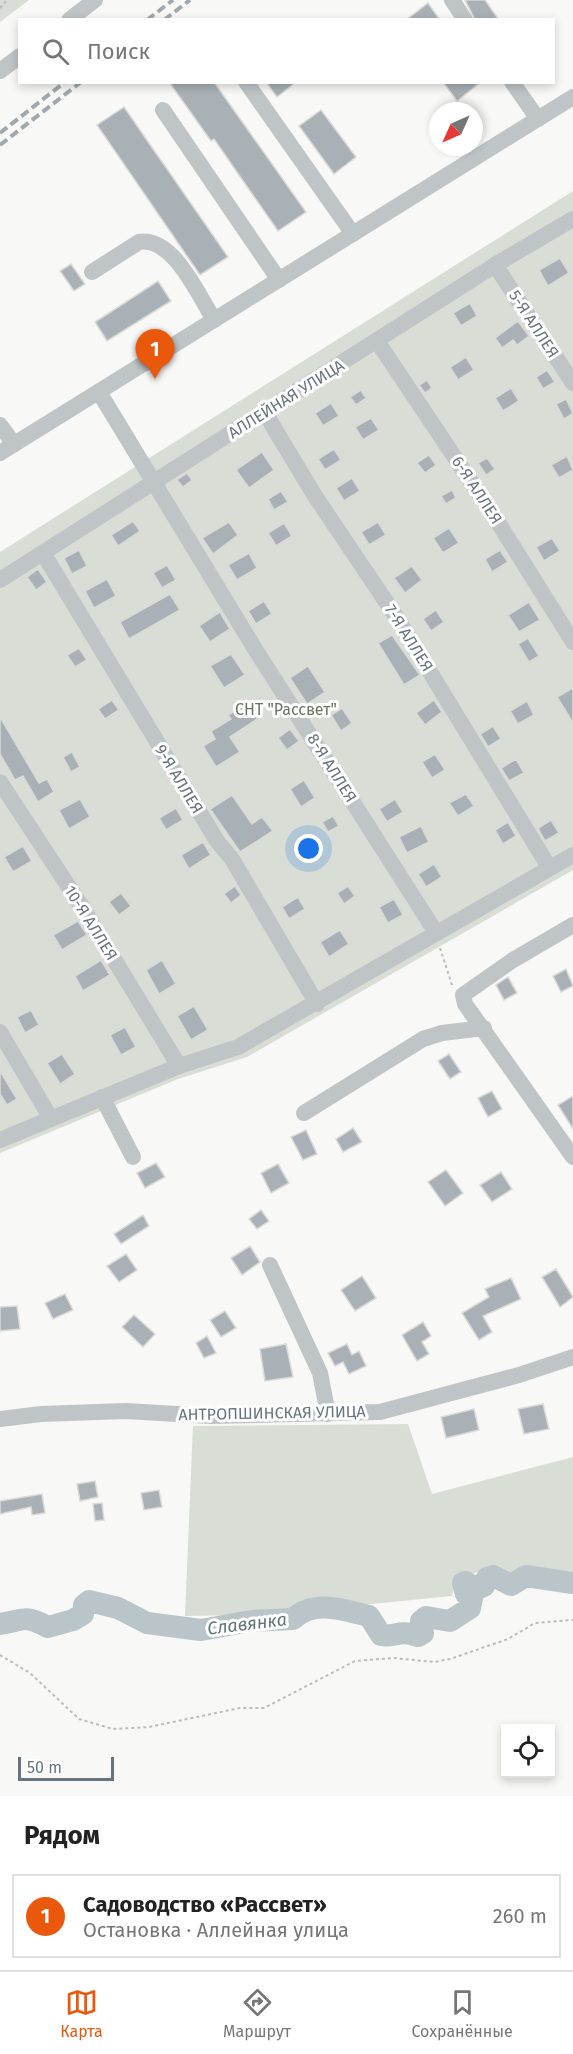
<!DOCTYPE html>
<html lang="ru">
<meta charset="utf-8">
<style>
:root{--surface:#fff;--page:#f6f6f6;--text:#222;--muted:#767676;--line:#e0e0e0;--accent:#ea580c}
body{margin:0;font-family:"Fira Sans",sans-serif;background:var(--page);color:var(--text)}
.controls{position:absolute;right:18px;bottom:18px;display:grid;overflow:hidden;border-radius:0px;box-shadow:0 3px 9px #0003}
.controls button{width:54px;height:54px;display:grid;place-items:center;padding:0;border:0;border-bottom:2px solid var(--line);background:var(--surface);color:var(--text);font:30px sans-serif}
.compass{position:absolute;left:429px;top:102px;width:54px;height:54px;border-radius:50%;background:var(--surface);box-shadow:0 3px 9px #0003;rotate:225deg}
.scale{position:absolute;left:18px;bottom:15px;width:96px;box-sizing:border-box;padding-left:6px;border:3px solid #65757f;border-top:0;font-size:16px;line-height:21px;white-space:nowrap;color:#65757f;-webkit-text-stroke:4px #fff;paint-order:stroke}
.you{position:absolute;left:309px;top:849px;width:21px;height:21px;margin:-15px;border:4px solid #fff;border-radius:50%;background:#1a73e8;box-shadow:0 0 0 9px #1a73e833}
.badge{display:grid;place-items:center;width:39px;height:39px;border-radius:50%;background:var(--accent);color:#fff;font-size:20px;font-weight:700}
.pin{position:absolute;translate:-50% -50px;filter:drop-shadow(0 2px 3px #0008)}
.pin::after{content:'';position:absolute;top:32px;width:21px;height:18px;background:inherit;clip-path:polygon(0 0,100% 0,50% 100%)}
.list{margin:0;padding:0;list-style:none}
h2{display:flex;justify-content:space-between;align-items:center;height:78px;margin:0;padding:0 24px;font-size:26px}
h2 small{font-size:20px;font-weight:400;color:var(--muted)}
.list li{display:grid;grid-template-columns:39px 1fr auto;gap:18px;align-items:center;box-sizing:border-box;height:84px;margin:0 12px 12px;padding:0 12px;border:2px solid var(--line);border-radius:0px}
.list b{display:block;font-size:22px;white-space:nowrap}
.list p{margin:0;font-size:20px;white-space:nowrap;color:var(--muted)}
.list em{font-size:20px;font-style:normal;color:var(--muted)}
.icon{flex:none;width:33px;height:33px;fill:none;stroke:currentColor;stroke-width:2;stroke-linecap:round;stroke-linejoin:round}
.map{position:relative;flex:none;width:573px;height:1796px;overflow:hidden}
.search{position:absolute;background:var(--surface);box-shadow:0 3px 9px #0003;left:18px;right:18px;top:18px;height:66px;display:flex;align-items:center;gap:15px;box-sizing:border-box;padding:0 21px;border-radius:0px;color:var(--muted);font-size:22px}
.sheet{height:174px;background:var(--surface)}
nav{display:flex;justify-content:space-around;align-items:center;box-sizing:border-box;height:84px;border-top:2px solid var(--line);background:var(--surface);font-size:16px;color:var(--muted)}
nav a{display:grid;justify-items:center;gap:3px}
nav .on{color:var(--accent)}
.map>svg:first-child{display:block}
.green{fill:#d8ddd5}
.lines{fill:none;stroke-linecap:round;stroke-linejoin:round}
.river{stroke:#b9c5c9;stroke-width:22}
.building{fill:#a9b1b6;stroke:#dadad8;stroke-width:1.5}
.path{stroke:#babdbf;stroke-width:2;stroke-dasharray:3 3;stroke-linecap:butt}
.minor{stroke:#bfc4c7;stroke-width:16}
.rail{stroke:#a1a8ad;stroke-width:4;stroke-dasharray:9 4.5;stroke-linecap:butt}
.labels{text-anchor:middle;dominant-baseline:central;stroke-width:6;stroke-linejoin:round;paint-order:stroke}
.street-label{font-size:16px;fill:#65757f;stroke:#fff}
.park-label{font-size:16px;fill:#687764;stroke:#fff}
.water-label{font-size:18px;font-style:italic;fill:#607479;stroke:#fff}
</style>
<div class="map">
<svg width="573" height="1796" viewBox="0 0 573 1796">
<rect width="100%" height="100%" fill="#f8f8f6"/>
<!-- green -->
<g class="green">
<path d="M0,0H29L0,22Z"/>
<path d="M573,191V870L247,1057L178,1079L0,1153V552Z"/>
<path d="M408,1424L432,1494L573,1457V1575L517,1578L494,1567L457,1578L452,1596L361,1605L301,1607L244,1615L185,1616L193,1426Z"/>
</g>
<g class="lines">
<!-- river -->
<path class="river" d="M0,1624C25,1620 24,1614 48,1627L73,1620L83,1614L84,1605L89,1601L118,1608L147,1623L201,1630L251,1621L293,1619C314,1599 344,1610 369,1616L381,1635C395,1638 398,1629 418,1636L423,1633L421,1621L426,1617L450,1621L470,1608L472,1598L466,1594L463,1583L466,1582L477,1589L484,1586L487,1578L493,1576L511,1585L526,1576L573,1583"/>
</g>
<!-- building -->
<g class="building">
<path d="M465,0H485L499,20H475Z"/>
<path d="M428,3L440,20H406Z"/>
<path d="M169,82H214L306,212L278,231L214,139L211,141Z"/>
<path d="M266,82H296L277,97Z"/>
<path d="M443,82H481L457,101Z"/>
<path d="M124,107L228,257L200,275L97,125Z"/>
<path d="M321,110L356,157L334,174L299,126Z"/>
<path d="M560,258L569,273L548,286L539,270Z"/>
<path d="M71,264L85,284L74,291L60,271Z"/>
<path d="M158,281L171,301L107,341L95,322Z"/>
<path d="M470,303L477,316L461,326L453,313Z"/>
<path d="M518,321L529,336L517,345L513,340L502,348L495,338Z"/>
<path d="M466,357L474,370L458,380L450,367Z"/>
<path d="M547,370L555,382L543,389L536,377Z"/>
<path d="M427,380L432,388L425,393L419,385Z"/>
<path d="M511,388L519,401L503,411L495,398Z"/>
<path d="M361,390L366,398L356,405L350,397Z"/>
<path d="M566,399L573,413L564,419L556,404Z"/>
<path d="M331,403L339,416L323,426L315,413Z"/>
<path d="M371,418L379,430L363,440L355,427Z"/>
<path d="M334,449L341,460L325,470L318,459Z"/>
<path d="M262,452L274,470L249,488L236,470Z"/>
<path d="M429,455L436,465L425,473L417,463Z"/>
<path d="M567,456L573,470L559,478L551,465Z"/>
<path d="M487,458L495,469L486,475L478,463Z"/>
<path d="M187,473L192,480L183,487L177,480Z"/>
<path d="M352,478L360,491L344,501L336,488Z"/>
<path d="M452,490L456,498L446,504L441,496Z"/>
<path d="M281,491L288,502L274,510L268,499Z"/>
<path d="M133,521L140,531L118,546L111,535Z"/>
<path d="M229,522L238,535L213,554L202,538Z"/>
<path d="M378,522L386,535L369,545L361,532Z"/>
<path d="M284,523L292,536L276,546L268,533Z"/>
<path d="M449,528L459,543L443,553L433,538Z"/>
<path d="M552,538L560,551L544,561L536,547Z"/>
<path d="M79,550L87,566L72,574L64,558Z"/>
<path d="M500,550L508,562L492,572L485,559Z"/>
<path d="M249,553L257,568L237,580L228,565Z"/>
<path d="M167,565L176,580L162,588L153,573Z"/>
<path d="M412,566L422,580L405,593L394,578Z"/>
<path d="M38,569L47,582L36,590L27,577Z"/>
<path d="M107,579L116,596L94,608L85,591Z"/>
<path d="M170,594L180,610L129,639L120,622Z"/>
<path d="M264,601L272,614L256,624L248,611Z"/>
<path d="M529,602L540,620L519,632L508,615Z"/>
<path d="M436,610L444,622L431,631L423,619Z"/>
<path d="M220,612L230,629L210,642L199,626Z"/>
<path d="M392,635L420,675L404,685L378,643Z"/>
<path d="M528,638L539,656L529,662L518,644Z"/>
<path d="M79,648L87,660L75,667L67,655Z"/>
<path d="M231,654L245,675L224,688L210,666Z"/>
<path d="M308,666L325,692L307,704L290,678Z"/>
<path d="M573,688V723L557,697Z"/>
<path d="M112,700L119,710L105,719L98,709Z"/>
<path d="M251,700L262,716L230,737L240,752L216,767L203,746L215,739L211,731L231,719L228,715Z"/>
<path d="M434,700L442,712L425,725L416,713Z"/>
<path d="M527,701L534,715L518,724L510,711Z"/>
<path d="M342,708L352,723L341,731L331,715Z"/>
<path d="M0,717L39,783L47,779L54,792L38,802L23,776L15,780L0,754Z"/>
<path d="M493,726L501,739L488,747L480,734Z"/>
<path d="M290,729L299,741L287,750L278,738Z"/>
<path d="M72,752L80,767L71,772L63,757Z"/>
<path d="M435,754L445,770L432,778L422,762Z"/>
<path d="M516,759L524,773L509,781L501,768Z"/>
<path d="M304,780L315,798L301,807L290,789Z"/>
<path d="M466,794L474,806L458,816L449,803Z"/>
<path d="M232,795L252,824L262,817L273,831L240,852L210,809Z"/>
<path d="M80,799L90,817L69,829L59,810Z"/>
<path d="M395,799L403,812L387,822L379,809Z"/>
<path d="M176,808L183,820L166,830L159,818Z"/>
<path d="M333,816L339,826L328,832L322,822Z"/>
<path d="M551,820L559,833L545,841L538,828Z"/>
<path d="M508,822L516,836L503,844L495,830Z"/>
<path d="M421,826L429,842L407,853L399,837Z"/>
<path d="M203,842L211,855L189,869L181,855Z"/>
<path d="M23,846L32,861L13,872L4,857Z"/>
<path d="M434,864L442,877L426,887L418,874Z"/>
<path d="M235,886L241,895L231,903L224,894Z"/>
<path d="M348,886L355,896L344,904L337,893Z"/>
<path d="M121,893L131,906L119,915L109,902Z"/>
<path d="M298,897L305,909L289,919L282,907Z"/>
<path d="M394,899L403,915L388,923L379,907Z"/>
<path d="M78,921L87,935L62,950L53,935Z"/>
<path d="M340,930L349,944L329,957L320,942Z"/>
<path d="M101,960L110,975L83,991L75,976Z"/>
<path d="M162,960L176,984L159,994L146,970Z"/>
<path d="M566,969L573,986L561,992L553,976Z"/>
<path d="M508,977L517,993L504,1000L496,985Z"/>
<path d="M194,1006L208,1030L191,1040L177,1016Z"/>
<path d="M31,1010L39,1025L25,1033L17,1017Z"/>
<path d="M125,1027L136,1047L121,1055L110,1035Z"/>
<path d="M62,1054L75,1074L60,1084L47,1063Z"/>
<path d="M449,1054L461,1072L450,1079L438,1061Z"/>
<path d="M0,1071L17,1099L7,1105L0,1094Z"/>
<path d="M492,1091L502,1109L488,1117L478,1098Z"/>
<path d="M573,1096V1129L558,1105Z"/>
<path d="M353,1128L362,1142L343,1152L336,1139Z"/>
<path d="M306,1130L317,1154L303,1160L291,1137Z"/>
<path d="M156,1163L165,1177L145,1188L137,1173Z"/>
<path d="M278,1164L289,1183L271,1193L261,1173Z"/>
<path d="M446,1170L463,1193L445,1206L428,1182Z"/>
<path d="M501,1172L512,1189L492,1202L480,1185Z"/>
<path d="M261,1210L269,1221L257,1229L249,1219Z"/>
<path d="M143,1215L149,1226L121,1244L114,1234Z"/>
<path d="M250,1246L260,1262L242,1275L231,1258Z"/>
<path d="M126,1254L137,1270L119,1282L107,1266Z"/>
<path d="M556,1269L573,1297L560,1307L542,1277Z"/>
<path d="M362,1276L376,1298L355,1311L341,1290Z"/>
<path d="M511,1278L521,1299L483,1316L492,1332L479,1340L462,1313L489,1297L485,1289Z"/>
<path d="M65,1294L73,1310L53,1319L45,1303Z"/>
<path d="M17,1306L20,1329L0,1331V1307Z"/>
<path d="M225,1311L236,1328L221,1337L210,1320Z"/>
<path d="M134,1315L155,1334L143,1347L122,1327Z"/>
<path d="M423,1322L431,1336L422,1342L429,1354L417,1361L402,1335Z"/>
<path d="M207,1336L216,1353L204,1358L196,1343Z"/>
<path d="M286,1344L293,1377L265,1381L260,1349Z"/>
<path d="M347,1344L352,1355L359,1351L366,1366L349,1374L343,1362L335,1366L328,1353Z"/>
<path d="M543,1404L549,1429L524,1434L518,1409Z"/>
<path d="M474,1409L479,1430L446,1438L441,1417Z"/>
<path d="M95,1481L98,1497L80,1501L77,1484Z"/>
<path d="M159,1490L162,1507L144,1510L141,1493Z"/>
<path d="M42,1494L45,1513L32,1515L31,1507L0,1514V1501Z"/>
<path d="M102,1503L104,1520L95,1521L93,1504Z"/>
</g>
<g class="lines">
<!-- path -->
<g class="path">
<path d="M0,8L7,0"/>
<path d="M440,948L452,985"/>
<path d="M0,1655L30,1673L79,1719L113,1729L149,1727L240,1708H264L355,1661L393,1658L434,1662L450,1659L508,1639L535,1623L573,1620"/>
</g>
<!-- minor -->
<g class="minor">
<path d="M452,0L465,20"/>
<path d="M69,20L95,0"/>
<path d="M0,71L20,56"/>
<path d="M246,82L353,234"/>
<path d="M512,82L538,119"/>
<path d="M163,110L279,280"/>
<path d="M495,265L573,383"/>
<path d="M92,272L139,242C173,236 199,296 214,320"/>
<path d="M377,341L494,516L573,642"/>
<path d="M99,392L255,649L435,931"/>
<path d="M265,413L315,496L397,618L549,867"/>
<path d="M0,425L14,444"/>
<path d="M0,453L573,97"/>
<path d="M43,553L217,841L232,859L317,1004"/>
<path d="M0,580L495,265L573,219"/>
<path d="M0,782L84,910L179,1066"/>
<path d="M573,925L513,960L463,995L465,1004L573,1157"/>
<path d="M0,1032L50,1117"/>
<path d="M102,1097L133,1157"/>
<path d="M304,1113L423,1039L442,1033L484,1028"/>
<path d="M0,1140L179,1066L238,1047L573,855"/>
<path d="M270,1265L320,1373L328,1414"/>
<path d="M0,1419L41,1414L126,1411L210,1416L380,1412L519,1375L573,1357"/>
</g>
<!-- rail -->
<g class="rail">
<path d="M147,20L173,0"/>
<path d="M164,20L190,0"/>
<path d="M0,133L65,82"/>
<path d="M0,145L81,82"/>
</g>
</g>
<g class="labels">
<!-- street labels -->
<g class="street-label">
<text transform="translate(534 324) rotate(57)">5-Я АЛЛЕЯ</text>
<text transform="translate(286 399) rotate(-32)">АЛЛЕЙНАЯ УЛИЦА</text>
<text transform="translate(477 490) rotate(57)">6-Я АЛЛЕЯ</text>
<text transform="translate(409 638) rotate(58)">7-Я АЛЛЕЯ</text>
<text transform="translate(332 768) rotate(58)">8-Я АЛЛЕЯ</text>
<text transform="translate(179 779) rotate(59)">9-Я АЛЛЕЯ</text>
<text transform="translate(91 923) rotate(58)">10-Я АЛЛЕЯ</text>
<text transform="translate(272 1413) rotate(-1)">АНТРОПШИНСКАЯ УЛИЦА</text>
</g>
<!-- park labels -->
<g class="park-label">
<text x="286" y="709">СНТ "Рассвет"</text>
</g>
<!-- water labels -->
<g class="water-label">
<text transform="translate(247 1624) rotate(-7)">Славянка</text>
</g>
</g>
</svg>
<div class="controls">
<button><svg class="icon" aria-label="locate" viewBox="0 0 24 24"><circle cx="12" cy="12" r="6"/><path d="M12 2v4M12 18v4M2 12h4M18 12h4"/></svg></button>
</div>
<svg class="compass" viewBox="-18 -18 36 36"><path d="M0-13l5 13h-10z" fill="#e53935"/><path d="M0 13l5-13h-10z" fill="#767676"/></svg>
<div class="scale">50 m</div>
<div class="you"></div>
<div class="pin badge" style="left:155px;top:379px">1</div>
<div class="search"><svg class="icon" aria-label="search" viewBox="0 0 24 24"><circle cx="10" cy="10" r="6"/><path d="M15 15l6 6"/></svg>Поиск</div>
</div>
<section class="sheet">
<h2>Рядом<small></small></h2>
<ul class="list">
<li><span class="badge">1</span><div><b>Садоводство «Рассвет»</b><p>Остановка · Аллейная улица</p></div><em>260 m</em></li>
</ul>
</section>
<nav>
<a class="on"><svg class="icon" aria-label="map" viewBox="0 0 24 24"><path d="M3 6l6-2 6 2 6-2v14l-6 2-6-2-6 2zM9 4v14M15 6v14"/></svg>Карта</a>
<a><svg class="icon" aria-label="directions" viewBox="0 0 24 24"><path d="M12 3l9 9-9 9-9-9zM9 14v-3h6M13 9l2 2-2 2"/></svg>Маршрут</a>
<a><svg class="icon" aria-label="saved" viewBox="0 0 24 24"><path d="M7 4h10v16l-5-4-5 4z"/></svg>Сохранённые</a>
</nav>
